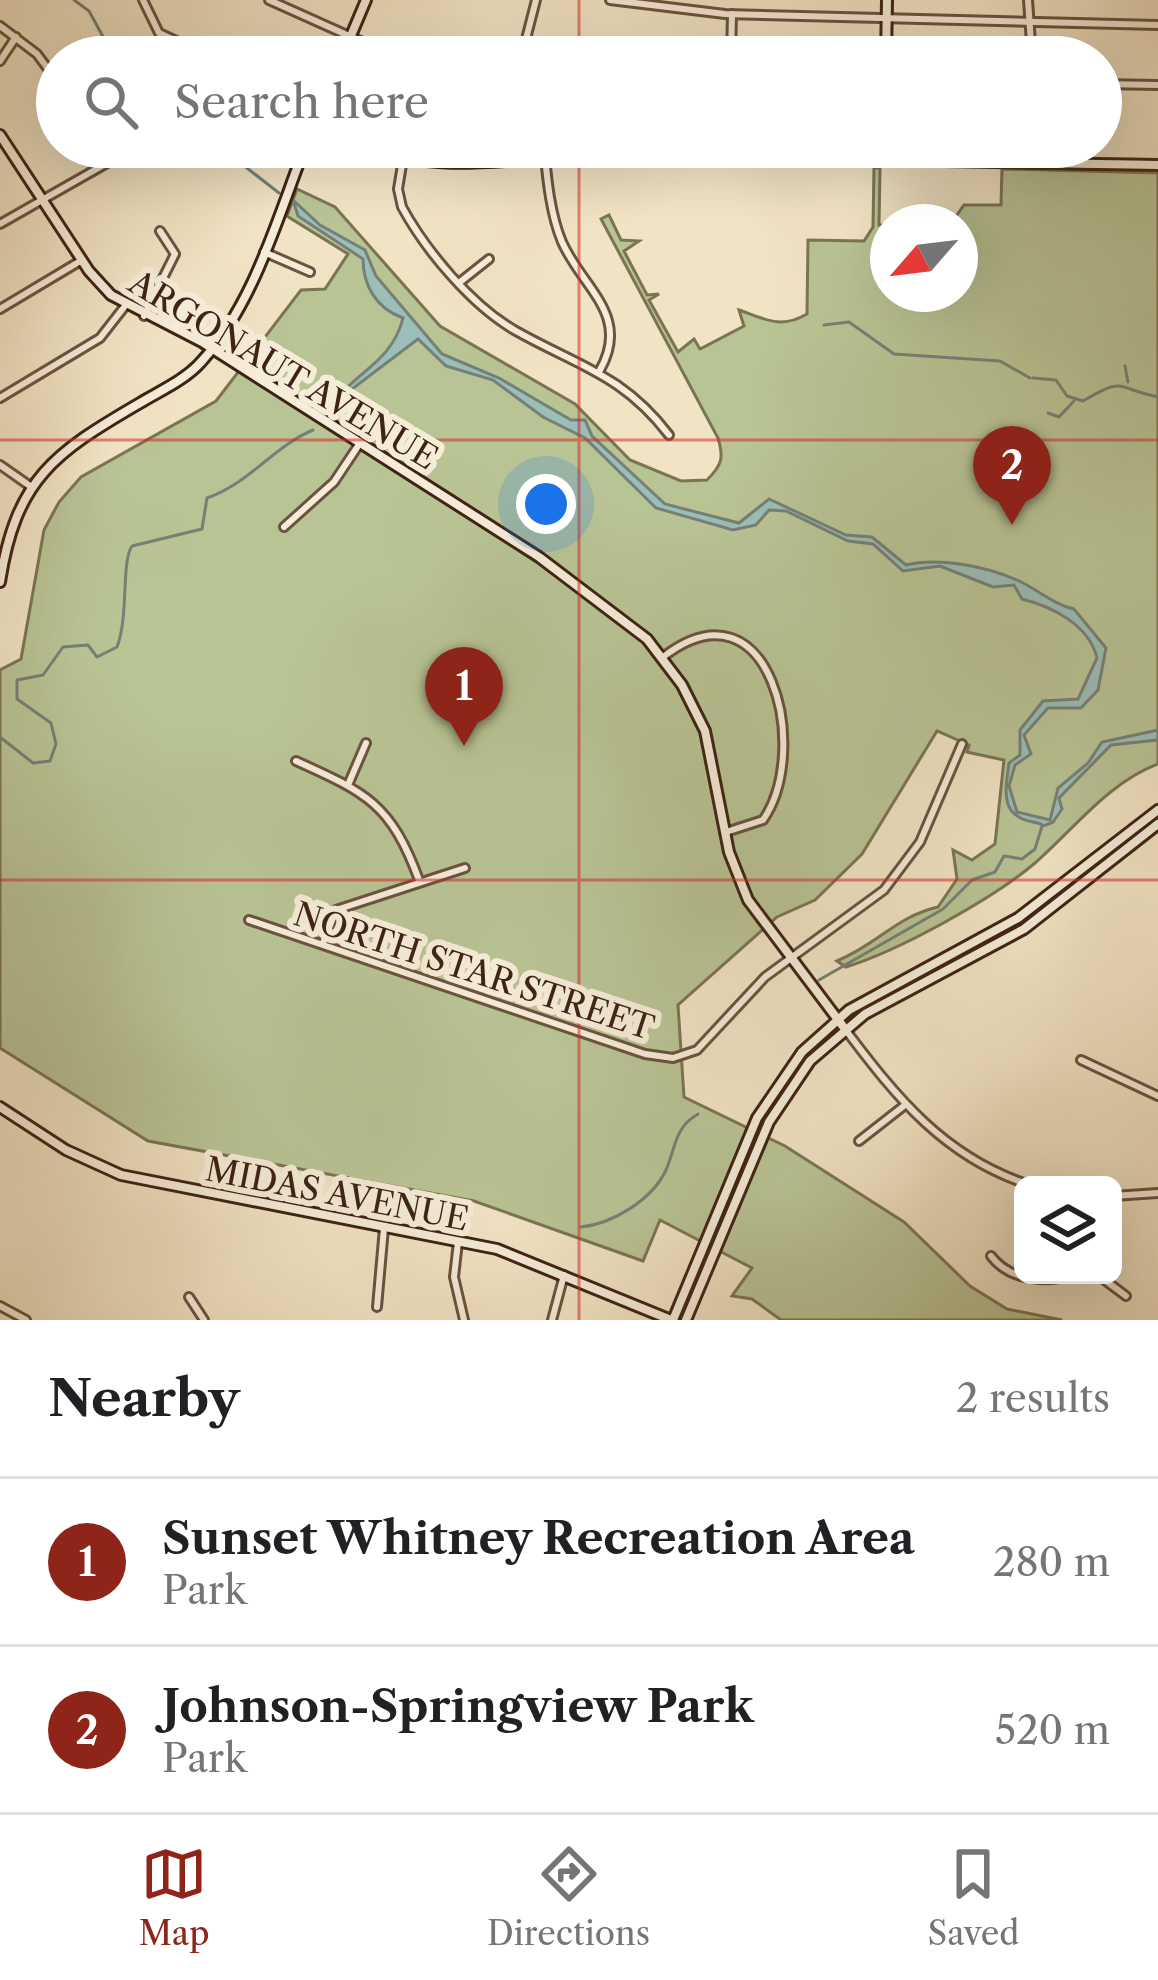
<!DOCTYPE html>
<style>
:root{--surface:#fff;--page:#f6f6f6;--text:#202124;--muted:#757577;--line:#e0e0e0;--accent:#8f2418}
body{margin:0;font-family:"Libre Caslon Text",serif;background:var(--page);color:var(--text)}
.controls{position:absolute;right:36px;bottom:36px;display:grid;overflow:hidden;border-radius:18px;box-shadow:0 12px 48px #0002}
.controls button{width:108px;height:108px;display:grid;place-items:center;padding:0;border:0;border-bottom:3px solid var(--line);background:var(--surface);color:var(--text);font:60px sans-serif}
.compass{position:absolute;left:870px;top:204px;width:108px;height:108px;border-radius:50%;background:var(--surface);box-shadow:0 12px 48px #0002;rotate:242deg}
.you{position:absolute;left:546px;top:504px;width:42px;height:42px;margin:-30px;border:9px solid #fff;border-radius:50%;background:#1a73e8;box-shadow:0 0 0 18px #1a73e833}
.badge{display:grid;place-items:center;width:78px;height:78px;border-radius:50%;background:var(--accent);color:#fff;font-size:39px;font-weight:700}
.pin{position:absolute;translate:-50% -99px;filter:drop-shadow(0 3px 6px #0008)}
.pin::after{content:'';position:absolute;top:63px;width:42px;height:36px;background:inherit;clip-path:polygon(0 0,100% 0,50% 100%)}
.list{margin:0;padding:0;list-style:none}
h2{display:flex;justify-content:space-between;align-items:center;height:156px;margin:0;padding:0 48px;font-size:51px}
h2 small{font-size:39px;font-weight:400;color:var(--muted)}
.list li{display:grid;grid-template-columns:78px 1fr auto;gap:36px;align-items:center;box-sizing:border-box;height:168px;padding:0 48px;border-top:3px solid var(--line)}
.list b{display:block;font-size:45px;white-space:nowrap}
.list p{margin:0;font-size:39px;white-space:nowrap;color:var(--muted)}
.list em{font-size:39px;font-style:normal;color:var(--muted)}
.icon{flex:none;width:66px;height:66px;fill:none;stroke:currentColor;stroke-width:2;stroke-linecap:round;stroke-linejoin:round}
.map{position:relative;flex:none;width:1158px;height:1320px;overflow:hidden}
.search{position:absolute;background:var(--surface);box-shadow:0 12px 48px #0002;left:36px;right:36px;top:36px;height:132px;display:flex;align-items:center;gap:30px;box-sizing:border-box;padding:0 42px;border-radius:66px;color:var(--muted);font-size:45px}
.sheet{height:492px;background:var(--surface)}
nav{display:flex;justify-content:space-around;align-items:center;box-sizing:border-box;height:168px;border-top:3px solid var(--line);background:var(--surface);font-size:33px;color:var(--muted)}
nav a{display:grid;justify-items:center;gap:6px}
nav .on{color:var(--accent)}
.map>svg:first-child{display:block}
.green{fill:#b9c495;stroke:#7b7454;stroke-width:3}
.water{fill:#9bbeb8;stroke:#758076;stroke-width:3}
.lines{fill:none;stroke-linecap:round;stroke-linejoin:round}
.stream{stroke:#758076;stroke-width:3}
.street-casing{stroke:#6a5340;stroke-width:12}
.secondary-casing{stroke:#3d2314;stroke-width:14}
.street{stroke:#f6edd9;stroke-width:6}
.secondary{stroke:#f6edd9;stroke-width:8}
.grid{fill:none;stroke:#d62828;stroke-width:3;stroke-opacity:0.55}
.labels{text-anchor:middle;dominant-baseline:central;stroke-width:12;stroke-linejoin:round;paint-order:stroke}
.street-label{font-size:33px;fill:#3d2314;stroke:#f6edd9}
</style>
<div class="map">
<svg width="1158" height="1320" viewBox="0 0 1158 1320">
<rect width="100%" height="100%" fill="#f1e4c5"/>
<filter id="stains"><feTurbulence type="fractalNoise" baseFrequency=".00167" numOctaves="4"/><feColorMatrix values="0 0 0 0 .2 0 0 0 0 .09 0 0 0 0 .02 0 0 0 .5 -.17"/></filter>
<radialGradient id="worn" r=".72"><stop offset=".6" stop-color="#630" stop-opacity="0"/><stop offset="1" stop-color="#630" stop-opacity=".3"/></radialGradient>
<!-- green -->
<path class="green" d="M874,168H880L879,225H888V294H960V222H952L964,205H1001L1002,169L1158,173V764C1108,783 1075,828 1035,863C993,899 898,951 846,967L837,961C880,943 895,917 938,907L957,879L953,850L972,860L995,844L1004,760L967,752L969,745L937,731L862,854L815,900L777,917L678,1005L684,1097L785,1146L904,1222L970,1286L1007,1309L1062,1320H781L752,1299L732,1296L752,1268L660,1220L643,1261L474,1201L148,1141L0,1048V670L21,659L44,530L59,502L81,477L216,401L301,290L325,289L348,254L287,216L297,189L335,207L440,326L575,404L630,460L681,481L707,480C722,465 724,458 718,438L601,219L609,215L621,240L639,241L624,251L647,295L659,294L649,300L678,352L694,339L700,349L744,326L739,310C763,318 780,330 807,314L808,240L864,241L873,227Z"/>
<!-- water -->
<path class="water" d="M293,200L320,225L365,250L376,276L442,354L499,378L571,420H585L592,436L665,504L739,523L769,499L846,535L872,537L906,565C938,557 985,566 1017,580C1039,590 1052,604 1074,609L1106,648L1098,690L1081,708H1048L1024,735L1031,754L1015,765L1009,786L1017,812L1050,820L1058,788L1088,763L1102,742L1158,730V740L1111,745L1059,798L1062,809L1053,822C1036,829 1051,825 1033,822C1000,816 1005,792 1009,763L1020,755V730L1043,701L1078,699L1097,658C1089,624 1050,606 1022,599L1014,585L993,587L940,566L903,571L873,544L848,541L786,511L769,510L756,525L733,530L656,508L585,438L543,417L493,380L446,366L418,339L352,389L331,413C345,373 390,369 403,318C375,308 363,284 363,259L298,216Z"/>
<g class="lines">
<!-- stream -->
<g class="stream">
<path d="M74,0L89,11L114,57"/>
<path d="M220,147L279,193"/>
<path d="M824,325L849,322L894,354L1000,361L1030,378"/>
<path d="M1125,366L1128,382"/>
<path d="M1033,378L1056,380L1067,396L1083,401C1126,375 1116,389 1158,397"/>
<path d="M1048,413L1059,417L1074,401"/>
<path d="M0,737L33,763L50,761L56,744L51,723L17,699V680L43,675L63,647L88,645L97,657L117,647C129,616 121,562 132,546L202,529L207,498C250,483 274,446 313,430"/>
<path d="M819,980L943,909L972,880L995,872L1004,856L1022,859L1035,849L1042,826"/>
<path d="M581,1227C612,1224 652,1200 666,1170C676,1147 674,1128 698,1114"/>
</g>
<!-- street casing -->
<g class="street-casing">
<g id="street">
<path d="M143,0L159,33L211,57"/>
<path d="M269,0L396,57"/>
<path d="M610,0L725,14L1158,25"/>
<path d="M1028,0L1032,57"/>
<path d="M0,26L37,54L57,81"/>
<path d="M526,39L536,0"/>
<path d="M731,57L732,14"/>
<path d="M0,61L16,37"/>
<path d="M1101,84L1158,85"/>
<path d="M544,147C547,178 550,213 562,242C583,289 631,315 600,370"/>
<path d="M403,159L398,189L402,207C426,251 472,306 516,331C578,366 622,374 669,435"/>
<path d="M1030,162V147"/>
<path d="M0,224L130,150"/>
<path d="M264,252L310,272"/>
<path d="M460,282L489,259"/>
<path d="M0,309L82,260"/>
<path d="M144,316L175,254L160,231"/>
<path d="M0,398L100,338L125,306"/>
<path d="M0,465L30,486"/>
<path d="M284,527L334,482L360,443"/>
<path d="M663,657C770,574 812,750 763,820L726,832"/>
<path d="M296,761C367,793 391,804 419,880"/>
<path d="M348,785L366,743"/>
<path d="M249,920L645,1054L673,1058L697,1050L765,977L884,890L920,842L962,744"/>
<path d="M323,943L336,910L465,868"/>
<path d="M845,1029C896,1097 945,1158 1030,1185"/>
<path d="M1081,1060L1158,1096"/>
<path d="M859,1141L905,1105"/>
<path d="M1113,1196L1158,1193"/>
<path d="M458,1242L454,1277L464,1320"/>
<path d="M991,1256C1010,1281 1045,1283 1074,1275"/>
<path d="M1098,1275L1126,1296"/>
<path d="M189,1297L204,1320"/>
<path d="M0,1306L26,1320"/>
<path d="M377,1307L384,1228"/>
<path d="M552,1320L564,1275"/>
</g>
</g>
<!-- secondary casing -->
<g class="secondary-casing">
<g id="secondary">
<path d="M342,57L366,0"/>
<path d="M886,57L887,0"/>
<path d="M0,135L89,271L111,295L202,342L539,557L647,639L682,685L705,731L729,852L748,900L845,1029"/>
<path d="M365,147C444,177 519,155 600,156C786,157 972,162 1158,165"/>
<path d="M883,160V147"/>
<path d="M0,582C16,479 54,453 140,403C160,391 185,380 201,362C254,304 277,219 305,147"/>
<path d="M0,1107L66,1150L121,1175L497,1249L671,1320"/>
<path d="M673,1320L757,1118L802,1052L849,1010L1018,918L1158,810"/>
<path d="M686,1320L769,1122L810,1061L865,1014L1024,929L1158,824"/>
</g>
</g>
<!-- street -->
<use href="#street" class="street"/>
<!-- secondary -->
<use href="#secondary" class="secondary"/>
</g>
<!-- grid -->
<path class="grid" d="M579,0V57M579,147V1320M0,440H1158M0,880H1158"/>
<g class="labels">
<!-- street labels -->
<g class="street-label">
<text transform="translate(283 370) rotate(31)">ARGONAUT AVENUE</text>
<text transform="translate(474 971) rotate(18)">NORTH STAR STREET</text>
<text transform="translate(337 1194) rotate(11)">MIDAS AVENUE</text>
</g>
</g>
<rect width="100%" height="100%" filter="url(#stains)"/>
<rect width="100%" height="100%" fill="url(#worn)"/>
</svg>
<div class="controls">
<button><svg class="icon" aria-label="layers" viewBox="0 0 24 24"><path d="M12 4l9 5-9 5-9-5zM3 14l9 5 9-5"/></svg></button>
</div>
<svg class="compass" viewBox="-18 -18 36 36"><path d="M0-13l5 13h-10z" fill="#e53935"/><path d="M0 13l5-13h-10z" fill="#757577"/></svg>
<div class="you"></div>
<div class="pin badge" style="left:464px;top:746px">1</div>
<div class="pin badge" style="left:1012px;top:525px">2</div>
<div class="search"><svg class="icon" aria-label="search" viewBox="0 0 24 24"><circle cx="10" cy="10" r="6"/><path d="M15 15l6 6"/></svg>Search here</div>
</div>
<section class="sheet">
<h2>Nearby<small>2 results</small></h2>
<ul class="list">
<li><span class="badge">1</span><div><b>Sunset Whitney Recreation Area</b><p>Park</p></div><em>280 m</em></li>
<li><span class="badge">2</span><div><b>Johnson-Springview Park</b><p>Park</p></div><em>520 m</em></li>
</ul>
</section>
<nav>
<a class="on"><svg class="icon" aria-label="map" viewBox="0 0 24 24"><path d="M3 6l6-2 6 2 6-2v14l-6 2-6-2-6 2zM9 4v14M15 6v14"/></svg>Map</a>
<a><svg class="icon" aria-label="directions" viewBox="0 0 24 24"><path d="M12 3l9 9-9 9-9-9zM9 14v-3h6M13 9l2 2-2 2"/></svg>Directions</a>
<a><svg class="icon" aria-label="saved" viewBox="0 0 24 24"><path d="M7 4h10v16l-5-4-5 4z"/></svg>Saved</a>
</nav>
